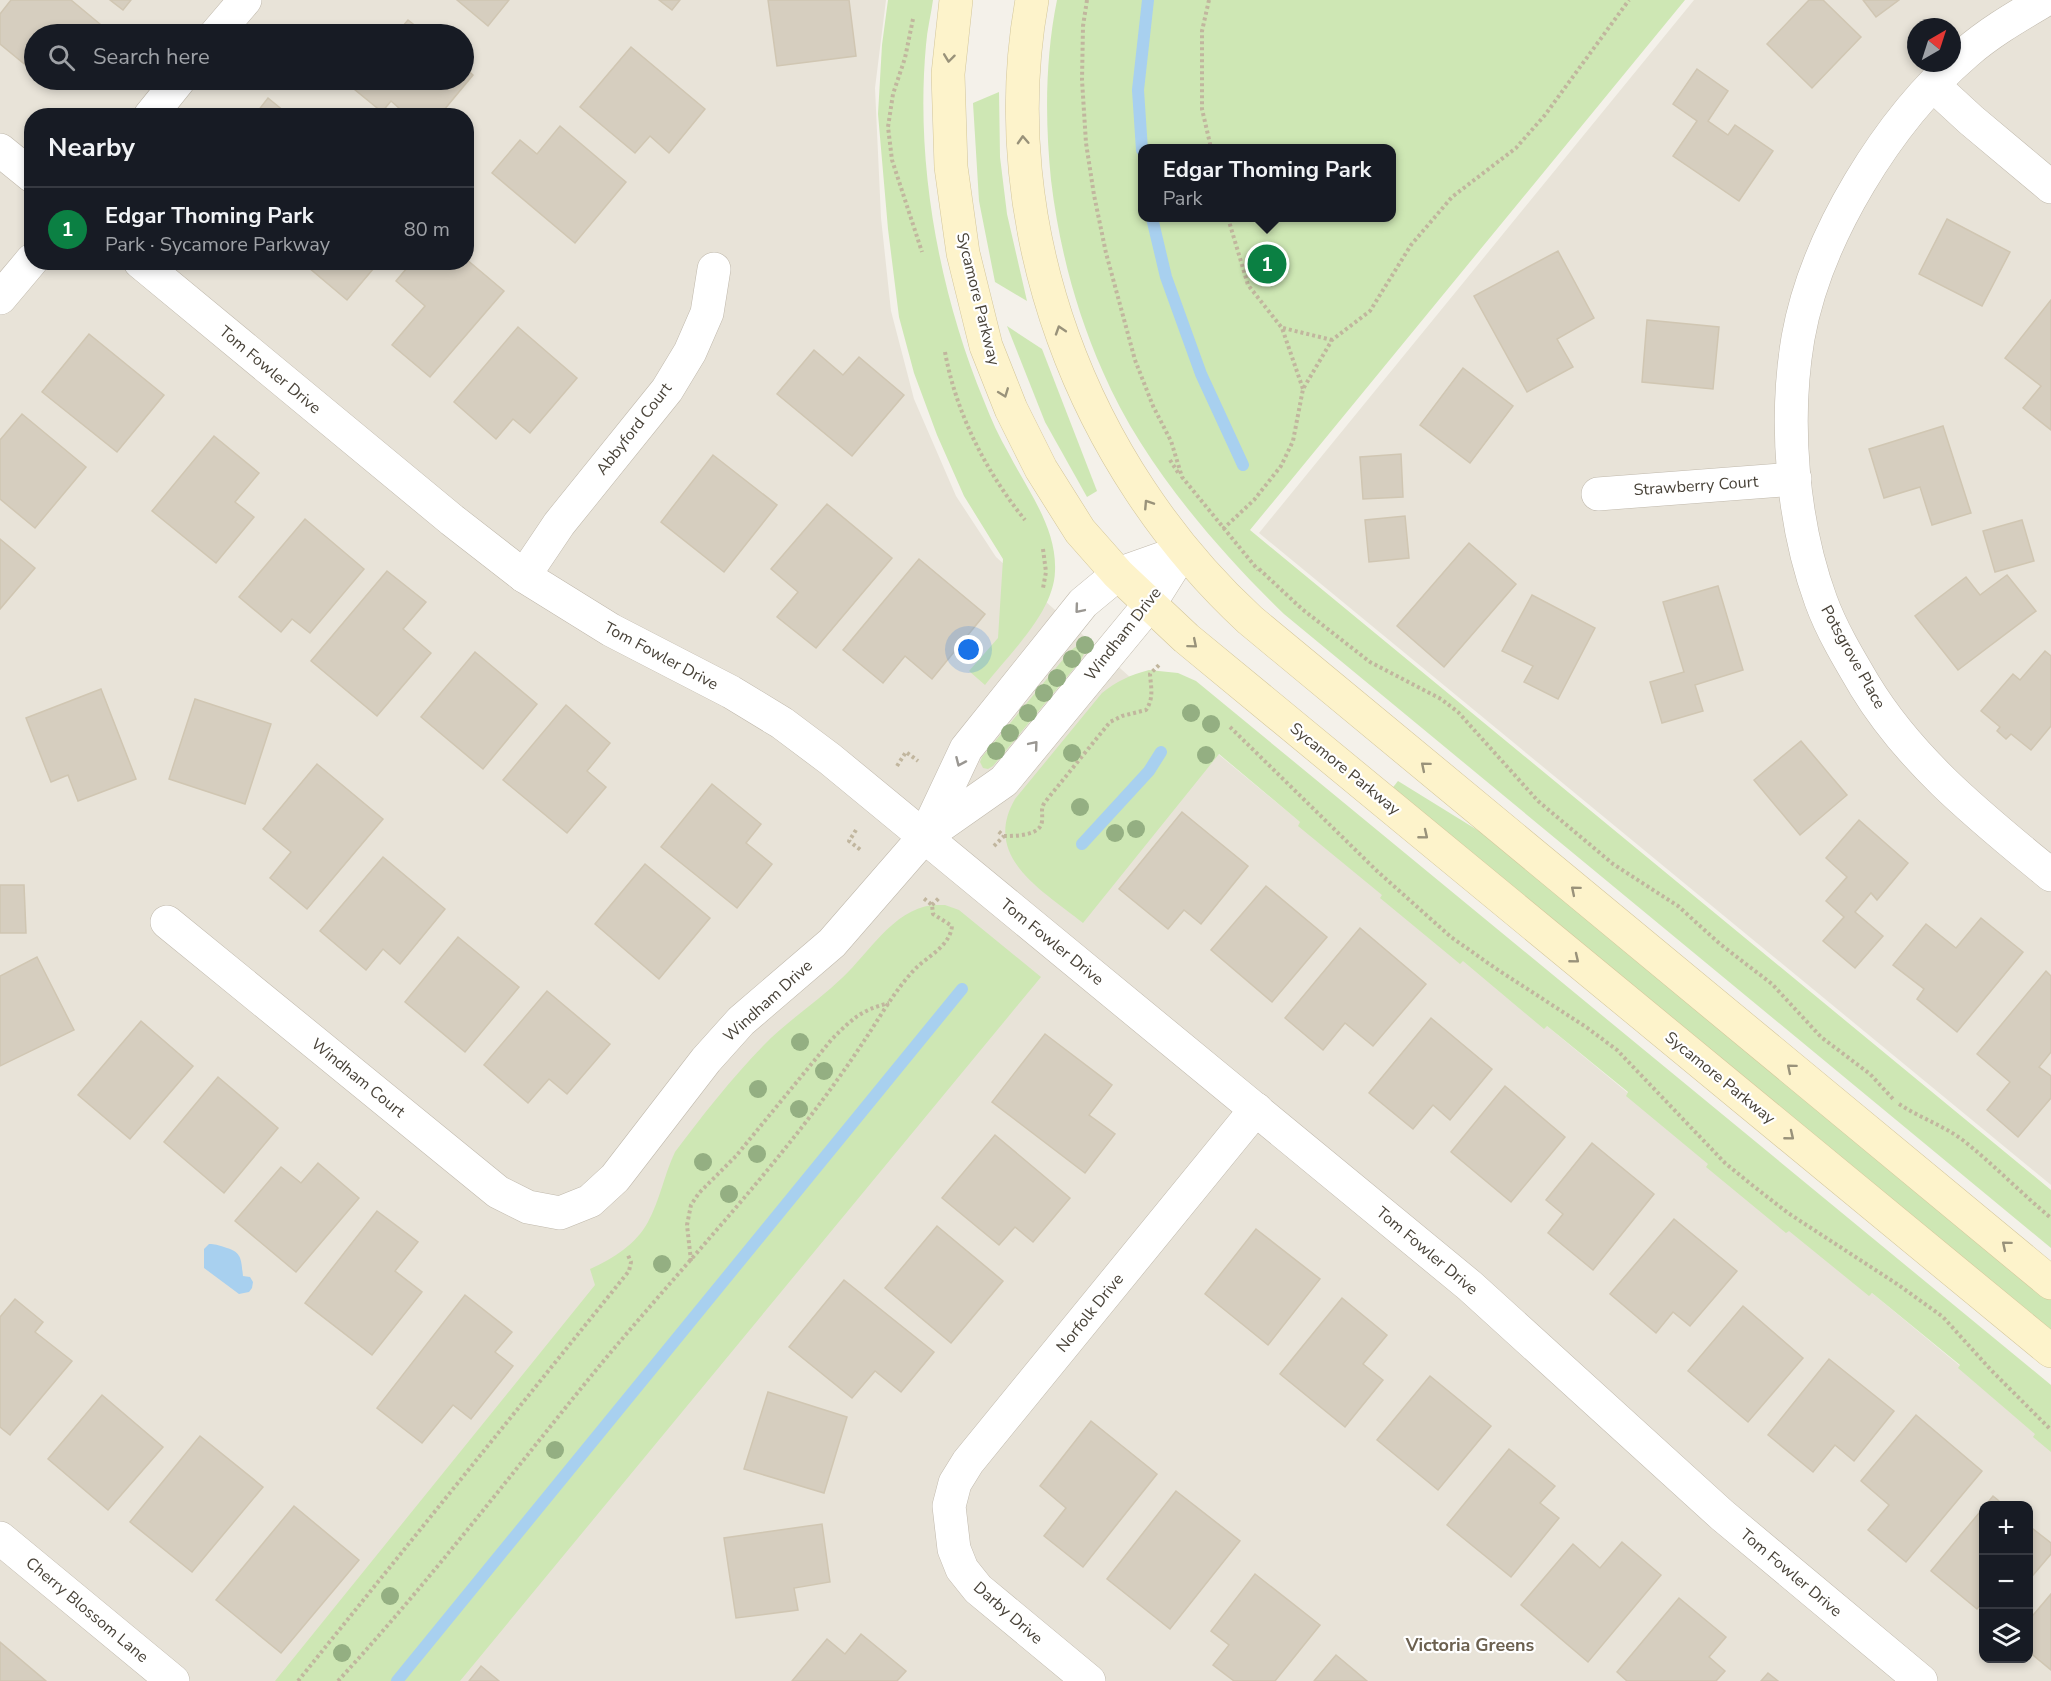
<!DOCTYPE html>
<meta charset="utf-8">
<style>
:root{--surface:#171b24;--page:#20242c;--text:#f1f3f6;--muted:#9ea1a6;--line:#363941;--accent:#0b8043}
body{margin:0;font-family:"Nunito Sans",sans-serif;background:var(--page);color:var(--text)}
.controls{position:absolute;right:18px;bottom:18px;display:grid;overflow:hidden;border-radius:12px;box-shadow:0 3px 9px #0003}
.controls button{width:54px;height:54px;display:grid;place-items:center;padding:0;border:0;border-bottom:2px solid var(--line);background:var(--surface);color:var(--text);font:30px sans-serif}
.compass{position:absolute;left:1907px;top:18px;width:54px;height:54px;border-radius:50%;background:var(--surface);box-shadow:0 3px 9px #0003;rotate:39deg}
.you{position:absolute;left:969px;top:650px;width:21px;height:21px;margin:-15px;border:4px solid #fff;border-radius:50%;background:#1a73e8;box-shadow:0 0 0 9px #1a73e833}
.badge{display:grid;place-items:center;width:39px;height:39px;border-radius:50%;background:var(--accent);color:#fff;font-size:20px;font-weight:700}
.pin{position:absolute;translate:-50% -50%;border:3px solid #fff;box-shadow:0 2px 6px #0006}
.popup{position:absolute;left:1138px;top:144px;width:258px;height:78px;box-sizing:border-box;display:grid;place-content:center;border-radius:12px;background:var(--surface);filter:drop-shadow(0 2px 4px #0005);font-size:20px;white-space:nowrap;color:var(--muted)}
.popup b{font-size:22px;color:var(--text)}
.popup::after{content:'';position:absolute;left:50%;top:100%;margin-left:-12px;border:12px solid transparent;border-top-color:var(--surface)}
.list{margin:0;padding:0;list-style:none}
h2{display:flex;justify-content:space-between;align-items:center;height:78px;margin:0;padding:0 24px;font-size:26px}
h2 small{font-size:20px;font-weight:400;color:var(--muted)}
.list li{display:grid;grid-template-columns:39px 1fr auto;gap:18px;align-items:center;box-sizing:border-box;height:84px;padding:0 24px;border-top:2px solid var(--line)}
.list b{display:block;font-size:22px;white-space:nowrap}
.list p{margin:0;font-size:20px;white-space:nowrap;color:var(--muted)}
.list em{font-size:20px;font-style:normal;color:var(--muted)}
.icon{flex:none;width:33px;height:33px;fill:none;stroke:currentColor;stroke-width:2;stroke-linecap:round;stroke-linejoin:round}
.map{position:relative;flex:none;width:2051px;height:1681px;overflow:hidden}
.search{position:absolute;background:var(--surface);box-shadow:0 3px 9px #0003;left:24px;top:24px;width:450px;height:66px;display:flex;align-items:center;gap:15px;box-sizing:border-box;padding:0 21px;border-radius:33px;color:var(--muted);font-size:22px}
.panel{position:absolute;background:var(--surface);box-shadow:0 3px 9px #0003;left:24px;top:108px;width:450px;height:162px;border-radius:24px}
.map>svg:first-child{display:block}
.residential{fill:#e8e3d8;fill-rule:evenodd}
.green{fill:#cee7b4;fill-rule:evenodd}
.water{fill:#a8d0ef}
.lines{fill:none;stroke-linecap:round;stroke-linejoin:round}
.stream{stroke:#a8d0ef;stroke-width:12}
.building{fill:#d6cebf;stroke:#d0c6b2;stroke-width:1.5}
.minor-casing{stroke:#c0b9ac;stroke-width:34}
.secondary-casing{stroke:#d3c69a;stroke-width:34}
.path{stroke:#c1b69e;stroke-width:4;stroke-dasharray:3 3;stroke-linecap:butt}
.minor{stroke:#fff;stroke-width:33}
.secondary{stroke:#fdf3cb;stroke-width:33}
.tree{fill:#94af82}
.oneway{stroke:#99927a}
.oneway2{stroke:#9a9792}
.labels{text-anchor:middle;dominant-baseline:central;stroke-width:4.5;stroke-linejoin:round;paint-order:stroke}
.street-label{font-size:16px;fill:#484238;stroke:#fff}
.neighbourhood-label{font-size:18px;font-weight:bold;fill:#6b604f;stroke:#fff}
</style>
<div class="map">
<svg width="2051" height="1681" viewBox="0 0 2051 1681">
<rect width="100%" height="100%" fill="#f4f1ea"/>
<!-- residential -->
<g class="residential">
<path d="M0,0H886L875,88L881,218L891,311L914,399L956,496L996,557L1217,755L1218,754L1871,1294L1872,1293L1960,1366L1959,1367L2051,1443V1681H0ZM34,34H464V80H34ZM32,116H466V262H32ZM1984,1506H2028V1658H1984Z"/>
<path d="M1694,0H2051V1185L1259,533ZM1916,27H1952V63H1916Z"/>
</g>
<!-- green -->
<g class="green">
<path d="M888,0H933C931,15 927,30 926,45C915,163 939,292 984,401C991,419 999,437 1009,454C1028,491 1057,528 1055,571C1054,612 1010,653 985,685L969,671L998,638L1003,559L964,496L937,435L914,373L899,317L888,229L878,114L882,45Z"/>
<path d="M1057,0H1685L1250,530L2051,1190V1248L1284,614C1215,547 1141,461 1103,372C1076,311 1059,247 1051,180C1045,121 1045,59 1057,0ZM1142,148H1392V218H1142Z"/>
<path d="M999,92L1000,157L1007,214L1027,301L995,282L979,201L973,103Z"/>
<path d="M1007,326L1042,349L1097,491L1087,497L1045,422Z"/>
<path d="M1086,639L1090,642L1081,660L993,766L988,769L983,768L980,762L982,757L1070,651Z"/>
<path d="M1149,670L1178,673L1196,681L2051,1385V1452L2033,1437L2035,1434L1958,1368L1960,1365L1872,1293L1869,1296L1789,1231L1786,1233L1706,1167L1708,1164L1626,1096L1628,1092L1547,1026L1544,1029L1463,961L1460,964L1380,898L1382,895L1298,826L1300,822L1219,754L1083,923C1044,891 981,858 1015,799L1102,693C1117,681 1130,675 1149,670Z"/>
<path d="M1398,781L1487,836L2051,1298V1336L1390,791Z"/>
<path d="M932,905H945L959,910L1041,977L460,1681H275L595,1285L590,1269C613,1259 636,1244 648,1222C660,1200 664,1175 675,1152C702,1116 731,1079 763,1046C787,1021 817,1002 842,978C870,952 892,911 932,905Z"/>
</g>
<!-- water -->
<path class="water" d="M209,1244C215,1244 218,1245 224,1247C242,1252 241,1258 243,1276L250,1277L253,1282L252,1288L249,1292L239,1294L204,1268V1249Z"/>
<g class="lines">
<!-- stream -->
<g class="stream">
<path d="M1142,150L1138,90L1148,0"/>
<path d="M1152,218L1166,277L1201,374L1243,465"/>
<path d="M1082,844L1149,771L1161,752"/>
<path d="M397,1681L962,989"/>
</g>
</g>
<!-- building -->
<g class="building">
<path d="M11,0H71L100,24L92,34H34V72L0,44V14Z"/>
<path d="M110,0H131L123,10Z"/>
<path d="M457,0H509L488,26Z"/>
<path d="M659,0H680L672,10Z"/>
<path d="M768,0H849L856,56L777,66Z"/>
<path d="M1809,0H1823L1861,37L1812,88L1767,44Z"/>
<path d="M1863,0H1899L1876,17Z"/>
<path d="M408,20L426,34H396Z"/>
<path d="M380,26L389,34H373Z"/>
<path d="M631,47L705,109L669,153L650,136L635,153L580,107Z"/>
<path d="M464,67L473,75L439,116H408L391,101L382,112L343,80H464Z"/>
<path d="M1697,69L1728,91L1708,121L1728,135L1735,125L1773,151L1739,201L1673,156L1697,121L1673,104Z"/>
<path d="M268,98L290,116H254Z"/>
<path d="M560,126L626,182L575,243L492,173L520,140L537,154Z"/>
<path d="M1947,219L2010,252L1982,306L1919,274Z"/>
<path d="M1558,251L1594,318L1557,339L1573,367L1527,392L1474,296Z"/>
<path d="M466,259L504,291L430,377L392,345L425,306L396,281L412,262H466Z"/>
<path d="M302,262H379L347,300Z"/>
<path d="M2051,300V430L2023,408L2041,386L2005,358Z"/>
<path d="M1647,320L1719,327L1713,389L1642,382Z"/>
<path d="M518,327L577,378L530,433L513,419L496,439L454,402Z"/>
<path d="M89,334L164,395L117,452L42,392Z"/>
<path d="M814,350L843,375L859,357L904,395L852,456L777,394Z"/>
<path d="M1463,368L1513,406L1470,463L1420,425Z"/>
<path d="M22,414L86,467L35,528L0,499V440Z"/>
<path d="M1943,426L1971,513L1932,525L1920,487L1884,498L1869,449Z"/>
<path d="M214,436L259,473L235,502L254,517L216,563L152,511Z"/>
<path d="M1401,454L1403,497L1363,499L1360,457Z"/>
<path d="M713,455L777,505L724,572L661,522Z"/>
<path d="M827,504L892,558L816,648L777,617L798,592L771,569Z"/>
<path d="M1405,516L1409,558L1369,562L1365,520Z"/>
<path d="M305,519L364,569L310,633L292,619L281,632L239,597Z"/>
<path d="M2022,520L2034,561L1995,572L1983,531Z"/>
<path d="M0,539L35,568L0,609Z"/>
<path d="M1469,543L1516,584L1444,667L1397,626Z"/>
<path d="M919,559L985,614L932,679L905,656L883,683L843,650Z"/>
<path d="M387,571L426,602L403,629L431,653L377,716L311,661Z"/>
<path d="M2007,575L2036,611L1958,670L1915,616L1966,577L1980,595Z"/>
<path d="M1718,586L1743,670L1695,685L1703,711L1662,723L1650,682L1684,672L1663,602Z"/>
<path d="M1532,595L1595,628L1558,699L1524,682L1533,666L1502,651Z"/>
<path d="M2045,651L2051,656V726L2031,750L2011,734L2006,739L1997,731L2000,727L1981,711L2013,674L2020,680Z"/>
<path d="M475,652L537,704L483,769L421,717Z"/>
<path d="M101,689L136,779L78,801L68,775L51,782L26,718Z"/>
<path d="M195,699L271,724L245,804L169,779Z"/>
<path d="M566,705L610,743L587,771L606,787L567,833L503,780Z"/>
<path d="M1801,741L1847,795L1800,835L1754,780Z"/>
<path d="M317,764L383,819L307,909L270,878L291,852L263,829Z"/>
<path d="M712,784L761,824L746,843L772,864L737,908L661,847Z"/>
<path d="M1182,812L1248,866L1201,924L1184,910L1168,929L1119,889Z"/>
<path d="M1859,820L1908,863L1877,900L1871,893L1855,912L1883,936L1855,968L1823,941L1844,917L1826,901L1847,877L1826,858Z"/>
<path d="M383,857L445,909L400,964L383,949L366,970L320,931Z"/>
<path d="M645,864L710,918L659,979L595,924Z"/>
<path d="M0,885H24L26,933H0Z"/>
<path d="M1266,886L1327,937L1272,1002L1211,950Z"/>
<path d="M1981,918L2023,952L1957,1032L1917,999L1924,989L1893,965L1926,924L1956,948Z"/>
<path d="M1360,928L1426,984L1373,1046L1345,1023L1323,1050L1285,1018Z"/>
<path d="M458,937L519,987L465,1052L405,1002Z"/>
<path d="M37,957L74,1030L0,1066V976Z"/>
<path d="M2046,971L2051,976V1052L2039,1067L2051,1076V1098L2018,1137L1987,1110L2010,1082L1977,1054Z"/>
<path d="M547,991L610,1044L567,1094L549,1079L528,1103L484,1065Z"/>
<path d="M1431,1018L1492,1069L1450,1120L1433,1105L1413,1129L1369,1093Z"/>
<path d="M141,1021L193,1066L130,1139L78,1095Z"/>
<path d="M1045,1034L1112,1085L1089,1115L1115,1134L1085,1173L992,1102Z"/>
<path d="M218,1077L278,1128L224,1193L164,1142Z"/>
<path d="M1505,1086L1565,1137L1511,1202L1451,1152Z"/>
<path d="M995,1135L1070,1198L1033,1242L1015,1227L999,1245L942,1198Z"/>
<path d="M1592,1143L1654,1194L1593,1270L1548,1233L1563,1214L1546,1200Z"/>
<path d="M318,1163L359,1198L296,1272L235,1221L281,1167L301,1183Z"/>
<path d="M377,1211L418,1242L395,1271L422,1292L372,1355L305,1303Z"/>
<path d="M1674,1219L1737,1271L1690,1326L1673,1312L1656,1333L1610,1294Z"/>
<path d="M937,1226L1003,1281L951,1343L885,1288Z"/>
<path d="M1256,1229L1320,1279L1268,1345L1205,1294Z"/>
<path d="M844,1280L934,1352L901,1392L875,1371L852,1398L789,1347Z"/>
<path d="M465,1295L512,1332L495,1352L513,1366L471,1419L453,1405L422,1443L377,1408Z"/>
<path d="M1342,1298L1387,1335L1363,1364L1383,1380L1345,1427L1280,1374Z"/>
<path d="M15,1299L43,1322L35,1332L72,1361L10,1435L0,1427V1317Z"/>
<path d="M1743,1306L1803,1358L1748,1422L1688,1371Z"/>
<path d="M1829,1359L1894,1411L1854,1461L1835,1445L1813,1472L1768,1435Z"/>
<path d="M1430,1376L1491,1426L1438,1490L1377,1440Z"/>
<path d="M768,1392L847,1417L824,1493L744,1469Z"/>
<path d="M102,1395L163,1447L108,1510L48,1459Z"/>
<path d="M1916,1415L1982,1471L1906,1562L1868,1530L1889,1505L1861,1481Z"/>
<path d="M1091,1421L1157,1474L1083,1567L1044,1536L1066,1508L1040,1486Z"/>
<path d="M200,1436L263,1487L192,1572L130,1522Z"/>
<path d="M1509,1449L1555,1486L1540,1503L1559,1518L1511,1577L1447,1525Z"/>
<path d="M1176,1491L1240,1541L1170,1629L1107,1579Z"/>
<path d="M1993,1496L2005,1506H1985Z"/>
<path d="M294,1506L359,1560L281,1653L216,1600Z"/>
<path d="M1984,1507V1601L1977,1609L1931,1571Z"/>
<path d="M822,1524L830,1582L794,1588L798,1610L736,1618L724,1538Z"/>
<path d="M2028,1525L2051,1543V1554L2028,1581Z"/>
<path d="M1622,1542L1661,1575L1588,1662L1521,1605L1573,1544L1600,1568Z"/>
<path d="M1255,1574L1320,1625L1275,1681H1234L1213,1665L1229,1645L1211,1631Z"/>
<path d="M2051,1594V1670L2028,1651V1621Z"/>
<path d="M1679,1598L1726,1637L1709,1657L1725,1671L1716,1681H1627L1617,1672Z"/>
<path d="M861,1634L906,1671L897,1681H792L827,1639L845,1654Z"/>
<path d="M0,1642L46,1681H0Z"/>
<path d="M1336,1655L1367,1681H1314Z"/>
<path d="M481,1666L499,1681H469Z"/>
<path d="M1768,1673L1778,1681H1761Z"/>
</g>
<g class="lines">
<!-- minor casing -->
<g class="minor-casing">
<g id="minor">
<path d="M2045,0C2018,16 1990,32 1966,53C1888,120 1816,237 1798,338C1784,421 1792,522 1821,601C1832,631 1849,659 1865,686C1912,763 1982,818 2051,875"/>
<path d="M216,34L245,0"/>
<path d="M1933,85L1971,120L2051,187"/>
<path d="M150,116L179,80"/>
<path d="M0,150L32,176"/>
<path d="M140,262L452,520L524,576L611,630L731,692L782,723L830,759L1470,1286L1722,1515L1921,1681"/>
<path d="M0,298L32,260"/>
<path d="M1598,494L1795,479"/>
<path d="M524,576L559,524L667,390L690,352L707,313L714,269"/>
<path d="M927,835L1004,781L1149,605L1183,551"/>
<path d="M167,922L498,1192L528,1207L560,1213L590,1201L615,1178L706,1060L741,1021L832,943L925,836L966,749L1083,603L1118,574L1183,551"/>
<path d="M0,1538L173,1681"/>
<path d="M1089,1681L978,1589L962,1569L954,1549L949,1506L955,1483L968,1462L1256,1109"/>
</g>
</g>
<!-- secondary casing -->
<g class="secondary-casing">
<g id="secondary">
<path d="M956,0L948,74L951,167L963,253L986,346L1011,409L1041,469L1080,531L1118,574L1186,638L2051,1351"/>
<path d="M1032,0C991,226 1083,466 1250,620L2051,1283"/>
</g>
</g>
<!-- path -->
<g class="path">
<path d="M1087,0L1083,26L1082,80L1086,143L1094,195L1106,253L1135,360L1153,406L1171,441L1182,477L1258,570"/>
<path d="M1209,0L1202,31V109L1211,148"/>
<path d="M913,19L905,58L893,94L888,127L892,160L922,252"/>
<path d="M1228,218L1248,285L1282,328L1303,389"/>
<path d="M1283,328L1332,340"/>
<path d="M945,352C956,413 986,472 1025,520"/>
<path d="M1170,460L1179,474"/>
<path d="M1223,529L1254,500L1281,466L1293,441L1303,389L1332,340L1370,311L1411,245L1452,197L1516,148L1545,115L1629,0"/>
<path d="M1043,549L1046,572L1043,588"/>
<path d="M1259,569L1302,609L1370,662L1441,699L1458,712L1538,801L1613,864L1678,906L1720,944L1772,984L1821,1037L1870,1074L1893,1099"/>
<path d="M1230,727L1378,872L1451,937L1495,968L1586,1027L1617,1050L1725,1163L1752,1185L1788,1213L1897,1284L1943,1317L1991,1370L2051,1430"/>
<path d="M897,766L906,752L918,761"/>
<path d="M856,830L849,841L862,851"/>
<path d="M1004,836C1015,836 1041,836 1042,821C1043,813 1040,809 1045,802L1110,722L1122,716L1146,710C1154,698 1151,688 1150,674L1159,665"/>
<path d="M994,846L1004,836L998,831"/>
<path d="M932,905L940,897"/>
<path d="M1899,1104C1920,1118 1943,1125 1964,1141C1994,1165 2021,1193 2051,1218"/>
<path d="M691,1261L687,1225L691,1205L699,1193L736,1156L832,1039C852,1019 861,1010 889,1003"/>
<path d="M298,1681L629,1271L631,1262L627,1253"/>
<path d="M338,1681C431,1580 514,1470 601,1364C690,1257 787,1158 864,1041C880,1017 895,990 915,969C928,956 950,946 952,926L933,914L932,905L922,897"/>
</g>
<!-- minor -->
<use href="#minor" class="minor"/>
<!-- secondary -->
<use href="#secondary" class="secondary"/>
</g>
<!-- trees -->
<g class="tree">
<circle cx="1085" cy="645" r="9"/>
<circle cx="1072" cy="659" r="9"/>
<circle cx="1057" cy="678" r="9"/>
<circle cx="1044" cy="693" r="9"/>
<circle cx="1028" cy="713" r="9"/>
<circle cx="1191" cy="713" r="9"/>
<circle cx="1211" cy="724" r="9"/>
<circle cx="1010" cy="733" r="9"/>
<circle cx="996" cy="751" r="9"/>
<circle cx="1072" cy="753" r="9"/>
<circle cx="1206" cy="755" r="9"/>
<circle cx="1080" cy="807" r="9"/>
<circle cx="1136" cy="829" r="9"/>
<circle cx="1115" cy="833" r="9"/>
<circle cx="800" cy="1042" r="9"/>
<circle cx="824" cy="1071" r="9"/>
<circle cx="758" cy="1089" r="9"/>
<circle cx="799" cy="1109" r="9"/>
<circle cx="757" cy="1154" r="9"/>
<circle cx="703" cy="1162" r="9"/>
<circle cx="729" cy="1194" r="9"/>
<circle cx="662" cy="1264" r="9"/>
<circle cx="555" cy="1450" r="9"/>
<circle cx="390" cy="1596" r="9"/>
<circle cx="342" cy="1653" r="9"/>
</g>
<!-- one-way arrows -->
<defs><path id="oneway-chevron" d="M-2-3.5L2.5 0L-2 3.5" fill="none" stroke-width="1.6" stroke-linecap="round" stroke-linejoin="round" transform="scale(1.5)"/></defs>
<g class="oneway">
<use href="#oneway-chevron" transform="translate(949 58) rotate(97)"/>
<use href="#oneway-chevron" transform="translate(1023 140) rotate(-93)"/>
<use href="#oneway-chevron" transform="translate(1060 330) rotate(-108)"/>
<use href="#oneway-chevron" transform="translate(1004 393) rotate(69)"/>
<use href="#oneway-chevron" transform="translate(1148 504) rotate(-123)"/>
<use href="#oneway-chevron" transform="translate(1193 644) rotate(40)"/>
<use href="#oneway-chevron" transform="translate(1425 766) rotate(-140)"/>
<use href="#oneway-chevron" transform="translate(1424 835) rotate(39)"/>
<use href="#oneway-chevron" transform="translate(1575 890) rotate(-140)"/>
<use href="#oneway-chevron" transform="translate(1575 959) rotate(39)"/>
<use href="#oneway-chevron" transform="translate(1791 1068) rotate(-140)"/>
<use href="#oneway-chevron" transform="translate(1790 1136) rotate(39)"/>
<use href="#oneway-chevron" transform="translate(2006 1245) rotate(-140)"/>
</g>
<g class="oneway2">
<use href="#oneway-chevron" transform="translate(1079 609) rotate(130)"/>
<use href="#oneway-chevron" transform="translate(1034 745) rotate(-50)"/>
<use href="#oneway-chevron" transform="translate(960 762) rotate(114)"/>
</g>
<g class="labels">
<!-- street labels -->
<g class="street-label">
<text transform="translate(978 299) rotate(76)">Sycamore Parkway</text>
<text transform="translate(270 370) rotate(40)">Tom Fowler Drive</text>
<text transform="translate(634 429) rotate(-52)">Abbyford Court</text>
<text transform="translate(1696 486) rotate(-4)">Strawberry Court</text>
<text transform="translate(1123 634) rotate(-52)">Windham Drive</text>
<text transform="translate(661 656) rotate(28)">Tom Fowler Drive</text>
<text transform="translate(1853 657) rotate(61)">Potsgrove Place</text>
<text transform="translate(1345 769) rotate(39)">Sycamore Parkway</text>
<text transform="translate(1052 942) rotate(39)">Tom Fowler Drive</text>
<text transform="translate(768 1001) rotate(-42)">Windham Drive</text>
<text transform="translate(358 1078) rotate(39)">Windham Court</text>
<text transform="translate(1720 1078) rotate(39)">Sycamore Parkway</text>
<text transform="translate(1427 1251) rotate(40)">Tom Fowler Drive</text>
<text transform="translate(1090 1313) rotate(-51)">Norfolk Drive</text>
<text transform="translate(1791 1573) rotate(40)">Tom Fowler Drive</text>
<text transform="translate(87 1610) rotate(40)">Cherry Blossom Lane</text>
<text transform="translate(1008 1613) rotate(41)">Darby Drive</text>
</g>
<!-- neighbourhood labels -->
<g class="neighbourhood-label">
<text x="1470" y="1645">Victoria Greens</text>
</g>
</g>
</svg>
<div class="controls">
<button>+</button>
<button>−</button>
<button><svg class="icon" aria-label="layers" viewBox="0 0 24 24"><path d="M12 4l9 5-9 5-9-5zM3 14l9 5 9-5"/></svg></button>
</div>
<svg class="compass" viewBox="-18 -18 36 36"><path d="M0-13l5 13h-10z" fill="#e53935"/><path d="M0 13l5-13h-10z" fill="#9ea1a6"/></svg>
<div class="you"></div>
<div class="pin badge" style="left:1267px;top:264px">1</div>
<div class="popup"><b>Edgar Thoming Park</b>Park</div>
<div class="search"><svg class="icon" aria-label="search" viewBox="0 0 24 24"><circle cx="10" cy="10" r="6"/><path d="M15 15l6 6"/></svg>Search here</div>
<section class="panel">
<h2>Nearby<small></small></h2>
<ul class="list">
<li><span class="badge">1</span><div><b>Edgar Thoming Park</b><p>Park · Sycamore Parkway</p></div><em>80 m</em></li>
</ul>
</section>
</div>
